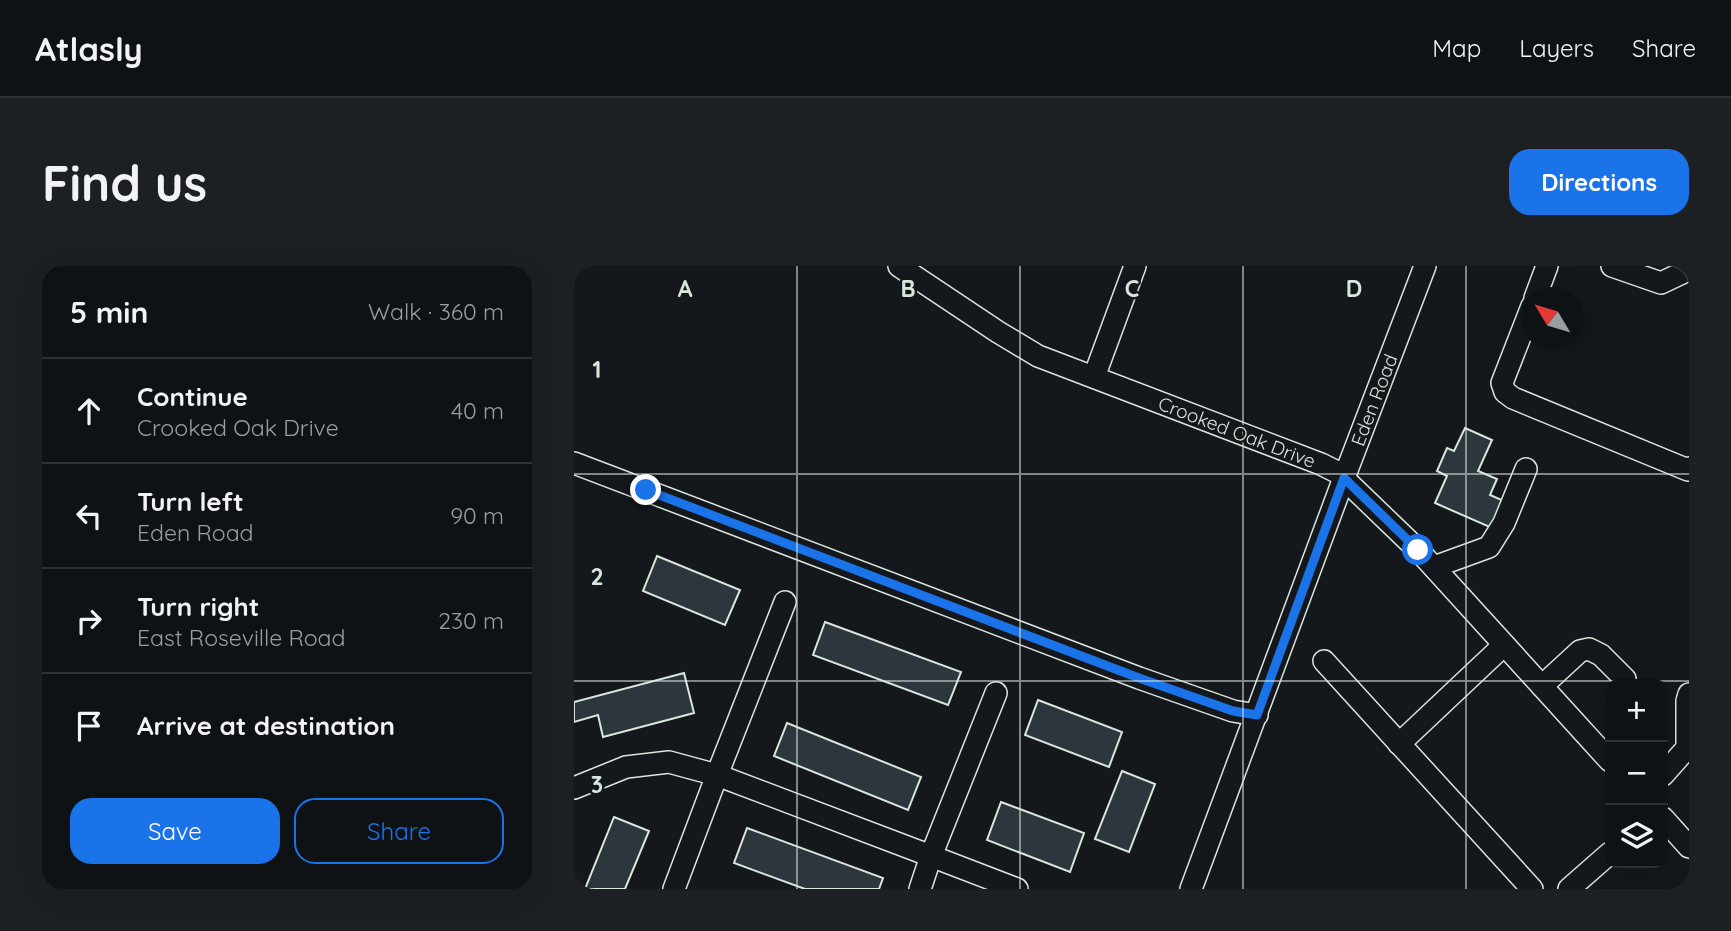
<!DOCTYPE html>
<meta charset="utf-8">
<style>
:root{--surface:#0f1215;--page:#1d2022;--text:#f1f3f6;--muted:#9b9ea0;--line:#2f3234;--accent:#1a73e8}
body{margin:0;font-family:Quicksand,sans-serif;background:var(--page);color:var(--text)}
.controls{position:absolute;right:21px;bottom:21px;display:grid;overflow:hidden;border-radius:14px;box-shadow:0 7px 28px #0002}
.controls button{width:63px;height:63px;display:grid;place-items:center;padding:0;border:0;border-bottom:2px solid var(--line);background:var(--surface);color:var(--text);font:35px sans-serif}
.compass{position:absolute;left:947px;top:21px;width:63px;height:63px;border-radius:50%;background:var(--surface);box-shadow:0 7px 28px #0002;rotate:308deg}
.stop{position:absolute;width:21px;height:21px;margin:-16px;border:5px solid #1a73e8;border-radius:50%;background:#fff}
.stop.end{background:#1a73e8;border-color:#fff;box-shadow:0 2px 7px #0008}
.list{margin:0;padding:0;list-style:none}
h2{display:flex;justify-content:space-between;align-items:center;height:91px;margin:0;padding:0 28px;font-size:30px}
h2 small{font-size:23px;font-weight:400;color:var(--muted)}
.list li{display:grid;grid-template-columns:46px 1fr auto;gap:21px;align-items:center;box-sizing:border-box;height:105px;padding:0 28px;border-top:2px solid var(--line)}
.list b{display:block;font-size:26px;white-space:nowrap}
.list p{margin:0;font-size:23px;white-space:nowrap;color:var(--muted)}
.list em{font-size:23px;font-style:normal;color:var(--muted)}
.actions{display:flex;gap:14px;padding:21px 28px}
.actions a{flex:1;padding:16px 0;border:2px solid var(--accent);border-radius:21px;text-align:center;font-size:24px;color:var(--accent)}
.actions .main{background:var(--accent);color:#fff}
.icon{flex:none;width:38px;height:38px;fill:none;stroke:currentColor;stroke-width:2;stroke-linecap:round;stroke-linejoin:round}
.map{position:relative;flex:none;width:1115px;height:623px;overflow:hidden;border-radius:21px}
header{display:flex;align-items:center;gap:42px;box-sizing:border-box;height:98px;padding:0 35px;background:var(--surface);border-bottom:2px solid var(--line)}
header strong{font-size:33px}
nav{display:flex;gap:38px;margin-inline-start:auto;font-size:24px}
.intro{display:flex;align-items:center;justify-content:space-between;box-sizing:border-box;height:168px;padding:0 42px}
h1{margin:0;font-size:49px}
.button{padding:18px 32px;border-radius:21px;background:var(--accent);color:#fff;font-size:24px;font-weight:700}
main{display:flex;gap:42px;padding:0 42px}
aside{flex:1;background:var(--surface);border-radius:21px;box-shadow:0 7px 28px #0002}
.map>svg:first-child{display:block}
.building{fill:#2c363c;stroke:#d8e6dc;stroke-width:2}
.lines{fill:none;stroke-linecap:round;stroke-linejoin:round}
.minor-casing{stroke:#d8e6dc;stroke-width:24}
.minor{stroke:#14181c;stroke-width:21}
.route{stroke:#1a73e8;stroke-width:9}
.grid{fill:none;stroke:#d8e6dc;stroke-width:2;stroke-opacity:0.55}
.labels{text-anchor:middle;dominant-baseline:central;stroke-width:5;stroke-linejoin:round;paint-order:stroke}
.street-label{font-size:19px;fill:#d8e6dc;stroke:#14181c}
.grid-label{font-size:23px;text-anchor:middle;font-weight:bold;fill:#d8e6dc;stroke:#14181c;stroke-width:5;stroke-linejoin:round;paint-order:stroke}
</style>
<header>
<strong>Atlasly</strong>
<nav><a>Map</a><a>Layers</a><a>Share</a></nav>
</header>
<div class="intro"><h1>Find us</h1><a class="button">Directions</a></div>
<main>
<aside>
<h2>5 min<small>Walk · 360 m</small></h2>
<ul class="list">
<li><svg class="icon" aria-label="ahead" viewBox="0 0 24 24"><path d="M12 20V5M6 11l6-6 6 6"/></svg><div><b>Continue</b><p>Crooked Oak Drive</p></div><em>40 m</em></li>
<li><svg class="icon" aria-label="left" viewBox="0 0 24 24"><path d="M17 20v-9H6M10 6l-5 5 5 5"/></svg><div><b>Turn left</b><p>Eden Road</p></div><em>90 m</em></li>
<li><svg class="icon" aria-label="right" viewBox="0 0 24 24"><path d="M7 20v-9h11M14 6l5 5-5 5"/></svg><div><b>Turn right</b><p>East Roseville Road</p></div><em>230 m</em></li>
<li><svg class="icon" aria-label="arrive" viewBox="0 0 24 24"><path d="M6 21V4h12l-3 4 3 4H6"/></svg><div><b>Arrive at destination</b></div></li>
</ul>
<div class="actions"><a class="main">Save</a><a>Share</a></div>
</aside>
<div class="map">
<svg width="1115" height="623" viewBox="0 0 1115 623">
<rect width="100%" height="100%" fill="#14181c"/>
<!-- building -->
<g class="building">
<path d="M891,162L918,174L904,205L923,213L916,229L930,235L918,262L861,237L873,210L863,205L873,182L880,185Z"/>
<path d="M83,290L166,324L151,359L69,325Z"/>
<path d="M251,356L387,406L374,439L239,389Z"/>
<path d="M110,407L120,447L29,471L24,449L0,456V436Z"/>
<path d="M464,434L548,466L535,501L451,469Z"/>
<path d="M213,457L347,511L334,544L200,490Z"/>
<path d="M548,505L581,518L555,586L521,573Z"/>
<path d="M427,536L510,567L496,606L413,574Z"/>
<path d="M40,551L75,565L51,623H11Z"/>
<path d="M173,562L309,612L305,623H231L160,597Z"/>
</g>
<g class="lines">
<!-- minor casing -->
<g class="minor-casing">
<g id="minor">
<path d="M325,0L424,66L464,90L747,198L763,206L844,284L1036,495"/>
<path d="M1038,0L1087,17L1108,7"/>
<path d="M961,32L973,0"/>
<path d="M958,40L928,117L931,126L939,132L1114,204L1115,202"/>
<path d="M520,111L561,0"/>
<path d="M0,197L565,412L659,445L683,449"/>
<path d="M860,301L915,281L930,257L952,203"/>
<path d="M211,336L143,509L357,590L422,427"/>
<path d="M750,395L958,623"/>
<path d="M968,420L1006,385L1015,383L1027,389L1051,413"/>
<path d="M825,478L930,379"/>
<path d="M1089,509L1113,482V435L1115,428"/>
<path d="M0,522L52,501L95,496L143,509L100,623"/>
<path d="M1089,552L1115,581"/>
<path d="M346,623L357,590L443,623"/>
<path d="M617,623L770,212L851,0"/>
<path d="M995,623L1036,587"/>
</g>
</g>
<!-- minor -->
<use href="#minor" class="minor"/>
</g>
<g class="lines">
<!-- route -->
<path class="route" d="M72,224L565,412L659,445L683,449L770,212L844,284"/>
</g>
<!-- grid -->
<path class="grid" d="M223,0V623M446,0V623M669,0V623M892,0V623M0,208H1115M0,415H1115"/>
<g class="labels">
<!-- street labels -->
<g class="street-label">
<text transform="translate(800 134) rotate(-69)">Eden Road</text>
<text transform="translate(663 166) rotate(21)">Crooked Oak Drive</text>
</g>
</g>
<g class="grid-label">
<text x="111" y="31">A</text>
<text x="334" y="31">B</text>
<text x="558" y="31">C</text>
<text x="780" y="31">D</text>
<text x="23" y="112">1</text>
<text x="23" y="319">2</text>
<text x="23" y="527">3</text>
</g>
</svg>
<div class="controls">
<button>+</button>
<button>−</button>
<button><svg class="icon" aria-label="layers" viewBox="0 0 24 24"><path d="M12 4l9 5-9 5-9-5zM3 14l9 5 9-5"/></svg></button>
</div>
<svg class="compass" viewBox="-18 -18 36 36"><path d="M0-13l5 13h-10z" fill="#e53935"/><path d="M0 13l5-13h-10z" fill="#9b9ea0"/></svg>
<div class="stop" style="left:844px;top:284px"></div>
<div class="stop end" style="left:72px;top:224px"></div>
</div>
</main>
